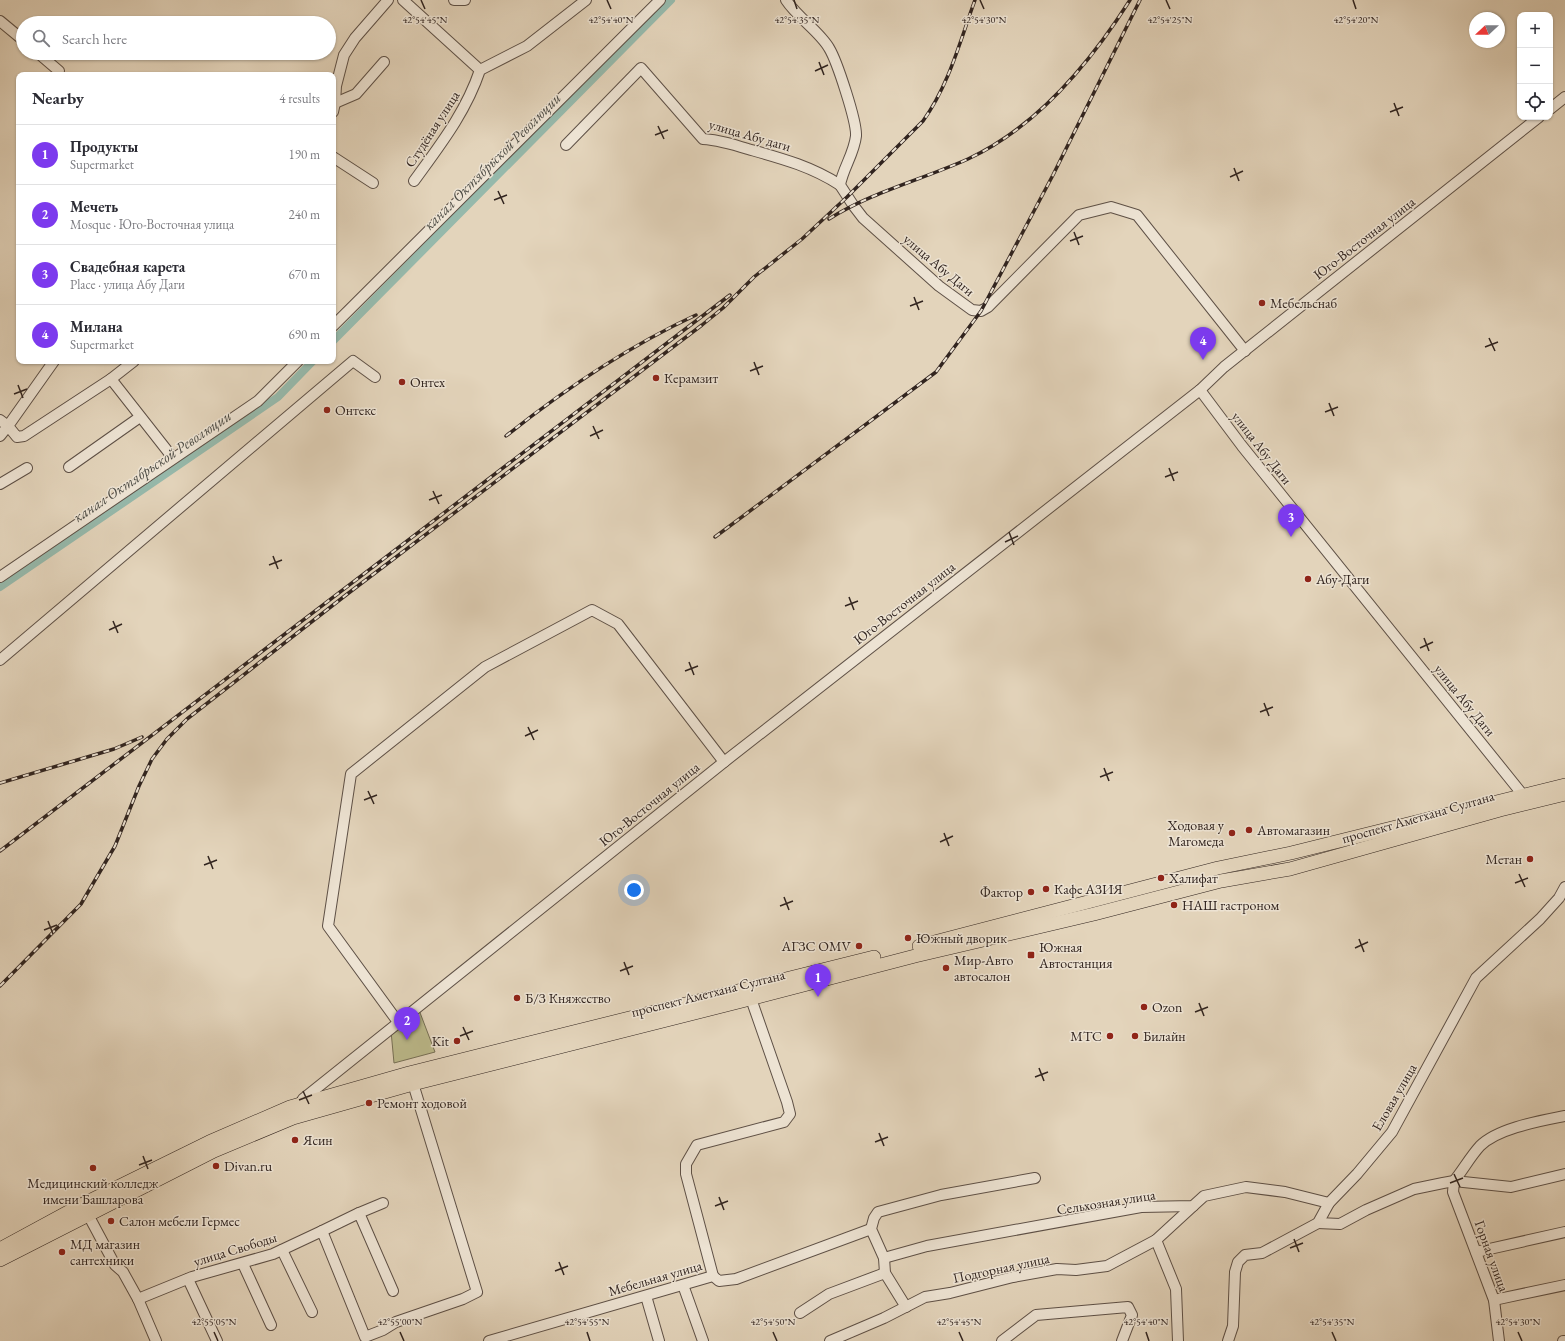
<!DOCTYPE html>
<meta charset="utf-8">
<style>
:root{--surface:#fff;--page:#f7f7f7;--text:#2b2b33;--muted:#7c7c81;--line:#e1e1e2;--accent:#7c3aed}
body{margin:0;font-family:"EB Garamond",serif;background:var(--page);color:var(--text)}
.controls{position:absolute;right:12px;top:12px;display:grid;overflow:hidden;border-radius:8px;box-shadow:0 1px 3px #0004}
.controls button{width:36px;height:36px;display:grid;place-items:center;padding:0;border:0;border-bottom:1px solid var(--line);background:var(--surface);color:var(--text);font:20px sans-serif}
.compass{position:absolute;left:1469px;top:12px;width:36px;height:36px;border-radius:50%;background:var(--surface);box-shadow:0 1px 3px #0004;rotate:248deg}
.you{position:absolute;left:634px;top:890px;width:14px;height:14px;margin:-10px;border:3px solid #fff;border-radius:50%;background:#1a73e8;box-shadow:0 0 0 6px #1a73e833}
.badge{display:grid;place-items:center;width:26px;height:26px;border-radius:50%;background:var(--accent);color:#fff;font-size:13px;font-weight:700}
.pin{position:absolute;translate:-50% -33px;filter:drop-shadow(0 1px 2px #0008)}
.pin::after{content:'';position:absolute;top:21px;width:14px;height:12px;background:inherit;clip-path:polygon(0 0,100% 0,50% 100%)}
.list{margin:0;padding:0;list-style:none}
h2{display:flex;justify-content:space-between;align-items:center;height:52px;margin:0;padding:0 16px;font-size:17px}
h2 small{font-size:13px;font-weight:400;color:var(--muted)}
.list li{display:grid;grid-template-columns:26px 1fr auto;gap:12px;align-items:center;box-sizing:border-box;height:60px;padding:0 16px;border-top:1px solid var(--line)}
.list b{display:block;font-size:15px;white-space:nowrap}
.list p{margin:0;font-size:13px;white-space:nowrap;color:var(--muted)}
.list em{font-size:13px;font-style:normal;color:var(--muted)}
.icon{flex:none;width:22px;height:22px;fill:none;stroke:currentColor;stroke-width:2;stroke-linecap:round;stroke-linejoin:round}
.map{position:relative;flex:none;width:1565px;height:1341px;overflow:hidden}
.search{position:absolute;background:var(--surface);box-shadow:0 1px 3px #0004;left:16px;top:16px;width:320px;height:44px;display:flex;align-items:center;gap:10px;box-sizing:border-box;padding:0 14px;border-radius:22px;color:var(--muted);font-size:15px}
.panel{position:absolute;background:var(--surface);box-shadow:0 1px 3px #0004;left:16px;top:72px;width:320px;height:292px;border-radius:8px}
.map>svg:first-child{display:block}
.green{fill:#bcba8b;stroke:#766f55}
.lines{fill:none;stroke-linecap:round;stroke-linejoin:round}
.canal{stroke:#96b9ab;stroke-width:8}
.minor-casing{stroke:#5e5046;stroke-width:12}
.major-casing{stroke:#31241f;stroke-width:14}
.minor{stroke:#ede3d3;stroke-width:10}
.major{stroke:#e3d4bb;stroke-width:13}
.rail-casing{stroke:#31241f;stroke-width:3.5}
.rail{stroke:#ede3d3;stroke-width:2;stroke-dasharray:6;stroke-linecap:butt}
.ticks{fill:none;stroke:#31241f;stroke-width:1.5}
.poi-dot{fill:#8f2418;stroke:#ede3d3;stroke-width:1.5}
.labels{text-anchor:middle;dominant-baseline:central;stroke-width:3;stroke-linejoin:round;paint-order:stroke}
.street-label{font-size:14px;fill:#31241f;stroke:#ede3d3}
.poi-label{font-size:14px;fill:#31241f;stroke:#ede3d3;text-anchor:start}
.water-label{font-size:15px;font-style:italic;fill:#4a4942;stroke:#ede3d3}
.ticks-label{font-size:10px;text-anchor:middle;fill:#31241f;stroke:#ede3d3;stroke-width:3;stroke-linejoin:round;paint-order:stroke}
</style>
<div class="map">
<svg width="1565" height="1341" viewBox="0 0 1565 1341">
<rect width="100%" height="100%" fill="#e3d4bb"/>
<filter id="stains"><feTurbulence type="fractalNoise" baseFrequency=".005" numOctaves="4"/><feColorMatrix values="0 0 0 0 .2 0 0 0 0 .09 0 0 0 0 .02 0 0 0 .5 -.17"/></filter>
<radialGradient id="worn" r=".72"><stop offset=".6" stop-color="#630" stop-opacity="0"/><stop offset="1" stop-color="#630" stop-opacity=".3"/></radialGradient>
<!-- green -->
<path class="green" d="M419,1010L435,1052L394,1063L391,1031Z"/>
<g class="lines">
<!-- canal -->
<g class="canal">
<path d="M333,341L671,0"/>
<path d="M0,587L278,397L313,361"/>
</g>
<!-- minor casing -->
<g class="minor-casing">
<g id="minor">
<path d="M403,0L480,70"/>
<path d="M454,0H465"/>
<path d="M786,0C797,17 820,32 829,48C837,61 857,122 856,136C854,154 843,168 840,185L853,205L863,218L939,286L972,310L981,311L988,307L1079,215L1111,207L1137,215L1245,351"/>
<path d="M0,21L23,40"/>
<path d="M38,53L59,71"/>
<path d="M335,103L356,94L384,62"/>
<path d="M1550,109L1565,97"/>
<path d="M333,112L335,103L336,86L344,55L355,38L388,0"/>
<path d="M566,145L641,68L703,139C719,140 732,144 748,149C780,158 811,166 840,185"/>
<path d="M333,157L373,183"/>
<path d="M414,181C440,145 466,112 480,70L527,46L586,0"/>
<path d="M333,326L660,0"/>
<path d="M54,361L8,426L17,437L24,436L111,379L134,361"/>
<path d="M111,379L173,458"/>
<path d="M1200,390L1242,446L1523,795V801"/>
<path d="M0,420L8,426L0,436"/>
<path d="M69,467L140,417"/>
<path d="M0,484L27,468"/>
<path d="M0,577L258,401L298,361"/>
<path d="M0,660L353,361L375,377"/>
<path d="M398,1022L328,926L351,774L485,667L592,610L618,624L724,762"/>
<path d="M299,1105L303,1099L724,762L1200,390L1224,367L1539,117"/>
<path d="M1454,1181L1453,1192L1494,1300L1499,1341"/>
<path d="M1454,1181C1463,1170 1470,1157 1480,1146C1498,1128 1540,1121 1565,1116"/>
<path d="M85,1209L115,1265L123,1272L138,1299L192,1277L273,1254L322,1231L365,1337L383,1330L396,1322L463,1299L477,1292L411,1077"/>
<path d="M359,1213L383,1203"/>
<path d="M1318,1223L1340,1224L1366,1210L1414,1189L1443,1183L1454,1181L1511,1187L1565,1174"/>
<path d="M322,1231L359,1213L393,1291"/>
<path d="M1156,1240L1176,1289L1178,1341"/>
<path d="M282,1250L312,1312"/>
<path d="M1476,1252L1565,1232"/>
<path d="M884,1258L927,1246L1141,1207L1193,1206L1204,1196L1246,1187L1285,1192L1329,1203"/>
<path d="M243,1264L271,1325"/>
<path d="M713,1276L686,1174V1164L697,1145L784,1122L790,1114L787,1102L749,993"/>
<path d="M188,1279L217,1341"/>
<path d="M683,1285L703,1341"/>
<path d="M646,1296L659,1341"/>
<path d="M138,1299L156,1341"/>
<path d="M1494,1300L1565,1285"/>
<path d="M906,1307L885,1273L884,1258L871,1229L874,1218L878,1212L941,1195L1035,1178"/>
<path d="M800,1313L829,1294L885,1273"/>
<path d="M489,1341L713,1276L719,1281L736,1279L871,1229"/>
<path d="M830,1341L884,1318L925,1297L950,1293L1013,1277L1057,1269L1076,1270L1107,1266L1156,1240L1193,1206"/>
<path d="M1002,1341L1036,1315L1128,1307L1132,1315L1122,1341"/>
<path d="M1228,1341L1233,1326L1235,1272L1238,1262L1245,1255L1262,1253L1318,1223L1329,1203L1357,1174L1392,1132L1476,978L1540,919L1559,898L1565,887"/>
<path d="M1563,1341H1565"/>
</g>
</g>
<!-- major casing -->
<g class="major-casing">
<g id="major">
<path d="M919,946L1218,868L1291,853L1565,785"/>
<path d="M0,1249L83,1204L209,1142L290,1107L409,1073L874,957"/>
<path d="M0,1260L214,1151L293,1118L413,1084L750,999L915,956L1094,914L1221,881L1290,869L1500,810L1565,794"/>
</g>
</g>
<!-- minor -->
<use href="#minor" class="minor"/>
<!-- major -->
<use href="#major" class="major"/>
<!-- rail casing -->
<g class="rail-casing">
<g id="rail">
<path d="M829,219C872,192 921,180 968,159C1037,127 1090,63 1130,0"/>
<path d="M506,436C565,389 627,347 696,315"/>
<path d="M715,537L936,372L981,311L1053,175L1140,0"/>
<path d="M0,783L114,749L142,737"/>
<path d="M0,851L730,295"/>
<path d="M0,986L81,904L115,846L139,786L152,759L167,739L187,719L346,595L702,325L723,308L754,277L802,239L847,197L923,121C949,85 960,41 975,0"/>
</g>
</g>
<!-- rail -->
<use href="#rail" class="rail"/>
</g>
<!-- ticks -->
<path class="ticks" d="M421,0L425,9M607,0L611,9M794,0L797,9M980,0L984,9M1166,0L1170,9M1353,0L1356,9M819,62L824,75M815,71L828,65M1394,103L1399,116M1390,112L1403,107M658,126L664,139M655,135L668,130M1234,168L1239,181M1230,177L1243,171M498,191L504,204M494,200L507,195M1074,232L1079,245M1070,241L1083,236M914,297L919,310M910,306L923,301M1489,338L1495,351M1485,347L1498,342M754,362L759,375M750,371L763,366M18,385L23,398M14,394L27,389M1329,403L1334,416M1325,412L1338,407M593,426L599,439M590,436L603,430M1169,468L1174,481M1165,477L1178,472M433,491L439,504M429,500L442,495M1009,532L1014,545M1005,542L1018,536M273,556L278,569M269,565L282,560M849,597L854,610M845,606L858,601M113,621L118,633M109,630L122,624M1424,638L1429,651M1420,648L1433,642M689,662L694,675M685,671L698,666M1264,703L1269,716M1260,712L1273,707M528,727L534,740M525,736L538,730M1104,768L1109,781M1100,777L1113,772M368,791L374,804M364,800L377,795M944,833L949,846M940,842L953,836M208,856L213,869M204,865L217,860M1519,874L1525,887M1515,883L1528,878M784,897L789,910M780,906L793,901M48,921L53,934M44,930L57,925M1359,939L1364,952M1355,948L1368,942M624,962L629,975M620,971L633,966M1199,1003L1204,1016M1195,1012L1208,1007M463,1027L469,1040M460,1036L473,1031M1039,1068L1044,1081M1035,1077L1048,1072M303,1091L309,1104M299,1100L312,1095M879,1133L884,1146M875,1142L888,1137M143,1156L148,1169M139,1165L152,1160M1454,1174L1460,1187M1450,1183L1463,1178M719,1197L724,1210M715,1206L728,1201M1294,1239L1299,1252M1290,1248L1303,1243M559,1262L564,1275M555,1271L568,1266M214,1332L218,1341M400,1332L404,1341M587,1332L590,1341M773,1332L777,1341M959,1332L963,1341M1146,1332L1149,1341M1332,1332L1336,1341M1518,1332L1522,1341"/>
<!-- markers -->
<g class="poi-dot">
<circle cx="1262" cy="303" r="4"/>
<circle cx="656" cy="378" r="4"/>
<circle cx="402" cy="382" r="4"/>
<circle cx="327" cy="410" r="4"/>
<circle cx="1308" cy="579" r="4"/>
<circle cx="1249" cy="830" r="4"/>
<circle cx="1232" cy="833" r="4"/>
<circle cx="1530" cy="859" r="4"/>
<circle cx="1161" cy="878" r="4"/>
<circle cx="1046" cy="889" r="4"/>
<circle cx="1031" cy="892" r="4"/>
<circle cx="1174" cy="905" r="4"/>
<circle cx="908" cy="938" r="4"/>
<circle cx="859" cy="946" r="4"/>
<rect x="1027" y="951" width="8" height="8" rx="2"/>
<circle cx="946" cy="968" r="4"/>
<circle cx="517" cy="998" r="4"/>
<circle cx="1144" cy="1007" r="4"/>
<circle cx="1110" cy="1036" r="4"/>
<circle cx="1135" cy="1036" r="4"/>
<circle cx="457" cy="1041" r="4"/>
<circle cx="369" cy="1103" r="4"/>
<circle cx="295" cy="1140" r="4"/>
<circle cx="216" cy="1166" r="4"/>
<circle cx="93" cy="1168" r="4"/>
<circle cx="111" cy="1221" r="4"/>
<circle cx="62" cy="1252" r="4"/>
</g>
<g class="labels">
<!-- street labels -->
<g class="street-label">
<text transform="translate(432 129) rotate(-57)">Студёная улица</text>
<text transform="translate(750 135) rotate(16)">улица Абу даги</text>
<text transform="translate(1364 238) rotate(-38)">Юго-Восточная улица</text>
<text transform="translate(939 265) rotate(40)">улица Абу Даги</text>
<text transform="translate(1262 448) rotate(52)">улица Абу Даги</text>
<text transform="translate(904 603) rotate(-38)">Юго-Восточная улица</text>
<text transform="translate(1465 700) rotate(51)">улица Абу Даги</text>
<text transform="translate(649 804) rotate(-39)">Юго-Восточная улица</text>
<text transform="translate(1418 817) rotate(-16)">проспект Аметхана Султана</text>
<text transform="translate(708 993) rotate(-14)">проспект Аметхана Султана</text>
<text transform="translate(1394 1097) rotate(-60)">Еловая улица</text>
<text transform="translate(1106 1202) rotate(-9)">Сельхозная улица</text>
<text transform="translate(235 1249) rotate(-17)">улица Свободы</text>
<text transform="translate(1492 1256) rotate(70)">Горная улица</text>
<text transform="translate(1001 1268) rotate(-12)">Подгорная улица</text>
<text transform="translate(655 1278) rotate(-16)">Мебельная улица</text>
</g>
<!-- poi labels -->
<g class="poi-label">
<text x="1270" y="303">Мебельснаб</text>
<text x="664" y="378">Керамзит</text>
<text x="410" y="382">Онтех</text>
<text x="335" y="410">Онтекс</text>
<text x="1316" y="579">Абу-Даги</text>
<text x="1224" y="825" text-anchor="end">Ходовая у<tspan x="1224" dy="16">Магомеда</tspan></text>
<text x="1257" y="830">Автомагазин</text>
<text x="1522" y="859" text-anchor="end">Метан</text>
<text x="1169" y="878">Халифат</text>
<text x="1054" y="889">Кафе АЗИЯ</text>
<text x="1023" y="892" text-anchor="end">Фактор</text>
<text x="1182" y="905">НАШ гастроном</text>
<text x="916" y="938">Южный дворик</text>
<text x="851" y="946" text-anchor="end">АГЗС OMV</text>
<text x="1039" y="947">Южная<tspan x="1039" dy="16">Автостанция</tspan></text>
<text x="954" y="960">Мир-Авто<tspan x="954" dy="16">автосалон</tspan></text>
<text x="525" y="998">Б/З Княжество</text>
<text x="1152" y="1007">Ozon</text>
<text x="1102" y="1036" text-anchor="end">МТС</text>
<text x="1143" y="1036">Билайн</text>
<text x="449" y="1041" text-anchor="end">Kit</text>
<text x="377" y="1103">Ремонт ходовой</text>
<text x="303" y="1140">Ясин</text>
<text x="224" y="1166">Divan.ru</text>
<text x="93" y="1183" text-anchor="middle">Медицинский колледж<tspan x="93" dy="16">имени Башларова</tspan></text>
<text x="119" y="1221">Салон мебели Гермес</text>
<text x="70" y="1244">МД магазин<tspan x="70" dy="16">сантехники</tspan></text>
</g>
<!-- water labels -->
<g class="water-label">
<text transform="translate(492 161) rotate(-45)">канал Октябрьской Революции</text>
<text transform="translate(152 466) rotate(-34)">канал Октябрьской Революции</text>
</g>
</g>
<g class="ticks-label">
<text x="425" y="23">42°54'45"N</text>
<text x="611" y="23">42°54'40"N</text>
<text x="797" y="23">42°54'35"N</text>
<text x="984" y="23">42°54'30"N</text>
<text x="1170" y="23">42°54'25"N</text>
<text x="1356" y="23">42°54'20"N</text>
<text x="214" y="1325">42°55'05"N</text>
<text x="400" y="1325">42°55'00"N</text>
<text x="587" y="1325">42°54'55"N</text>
<text x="773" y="1325">42°54'50"N</text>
<text x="959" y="1325">42°54'45"N</text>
<text x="1146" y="1325">42°54'40"N</text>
<text x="1332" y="1325">42°54'35"N</text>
<text x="1518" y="1325">42°54'30"N</text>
</g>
<rect width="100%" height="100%" filter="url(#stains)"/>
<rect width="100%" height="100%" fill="url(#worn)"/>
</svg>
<div class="controls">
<button>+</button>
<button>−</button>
<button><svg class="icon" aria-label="locate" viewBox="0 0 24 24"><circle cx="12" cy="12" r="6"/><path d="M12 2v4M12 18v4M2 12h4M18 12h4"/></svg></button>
</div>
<svg class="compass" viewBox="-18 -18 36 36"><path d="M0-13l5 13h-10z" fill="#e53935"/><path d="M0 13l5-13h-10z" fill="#7c7c81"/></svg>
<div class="you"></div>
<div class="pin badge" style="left:818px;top:997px">1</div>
<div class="pin badge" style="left:407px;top:1040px">2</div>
<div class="pin badge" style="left:1291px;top:537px">3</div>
<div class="pin badge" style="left:1203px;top:360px">4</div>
<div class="search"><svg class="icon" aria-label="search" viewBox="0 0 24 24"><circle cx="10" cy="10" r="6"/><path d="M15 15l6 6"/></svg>Search here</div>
<section class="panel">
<h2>Nearby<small>4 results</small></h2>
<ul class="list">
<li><span class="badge">1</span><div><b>Продукты</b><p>Supermarket</p></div><em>190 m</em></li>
<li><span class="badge">2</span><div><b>Мечеть</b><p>Mosque · Юго-Восточная улица</p></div><em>240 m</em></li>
<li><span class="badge">3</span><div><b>Свадебная карета</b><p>Place · улица Абу Даги</p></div><em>670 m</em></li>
<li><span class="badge">4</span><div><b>Милана</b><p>Supermarket</p></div><em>690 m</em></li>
</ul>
</section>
</div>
